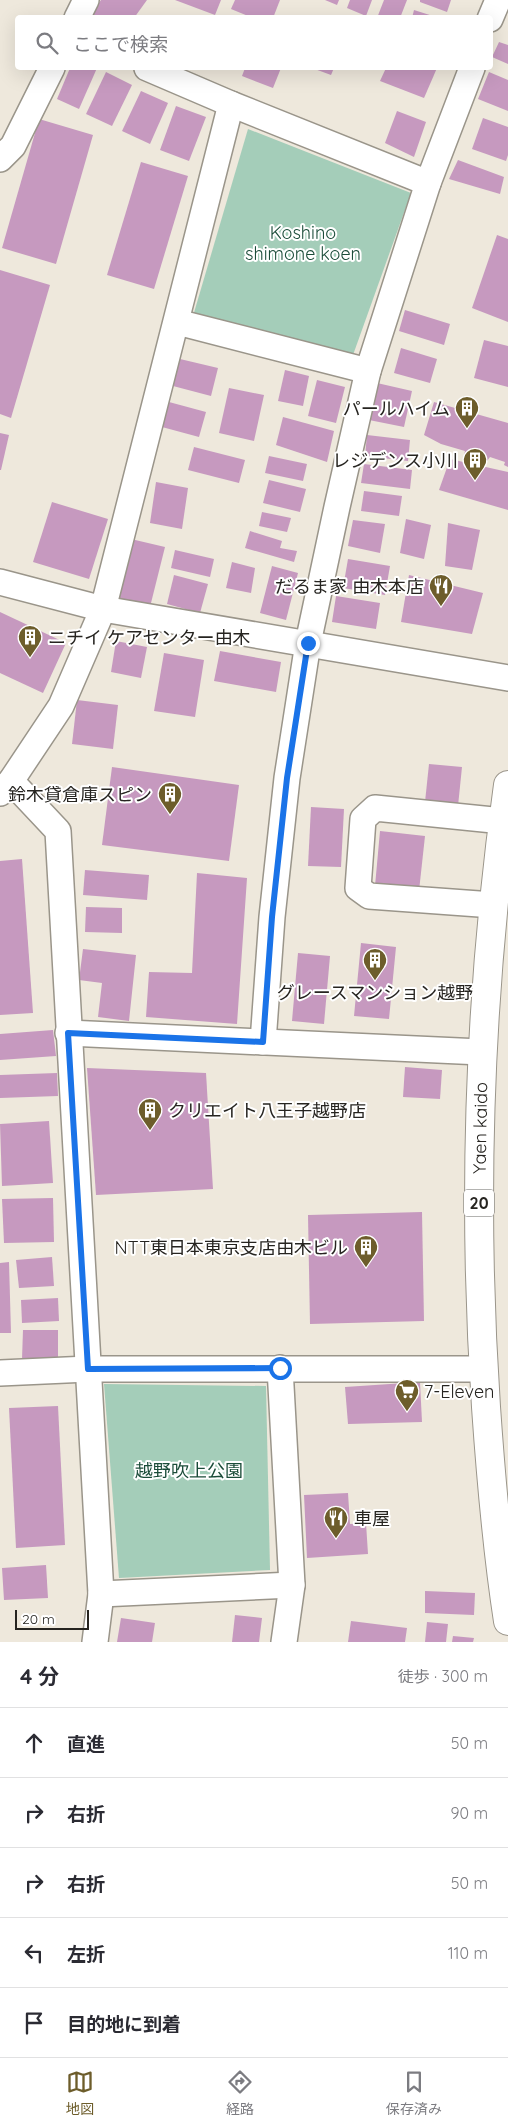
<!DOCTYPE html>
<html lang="ja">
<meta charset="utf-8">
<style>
:root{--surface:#fff;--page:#f7f7f7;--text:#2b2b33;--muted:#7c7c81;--line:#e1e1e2;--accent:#6d5d2b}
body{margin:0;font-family:Quicksand,"Noto Sans JP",sans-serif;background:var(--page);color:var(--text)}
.scale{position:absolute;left:15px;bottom:12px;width:74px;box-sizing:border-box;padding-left:5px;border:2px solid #262420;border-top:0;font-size:14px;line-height:18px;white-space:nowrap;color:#262420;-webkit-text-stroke:4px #fff;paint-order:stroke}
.stop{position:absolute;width:15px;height:15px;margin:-11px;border:4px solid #1a73e8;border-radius:50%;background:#fff}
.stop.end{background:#1a73e8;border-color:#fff;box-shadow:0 1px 5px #0008}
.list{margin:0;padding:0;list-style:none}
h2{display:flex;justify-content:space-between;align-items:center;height:65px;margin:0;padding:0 20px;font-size:21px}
h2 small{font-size:16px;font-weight:400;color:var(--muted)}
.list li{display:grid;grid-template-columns:32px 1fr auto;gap:15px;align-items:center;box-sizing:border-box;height:70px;padding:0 20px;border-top:1px solid var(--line)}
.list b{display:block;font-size:19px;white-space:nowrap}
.list em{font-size:16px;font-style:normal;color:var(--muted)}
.icon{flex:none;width:28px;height:28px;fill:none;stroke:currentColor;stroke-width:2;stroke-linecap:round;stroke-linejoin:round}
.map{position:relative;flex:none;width:508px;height:1642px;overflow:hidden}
.search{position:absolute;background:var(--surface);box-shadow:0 5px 20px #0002;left:15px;right:15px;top:15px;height:55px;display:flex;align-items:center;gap:12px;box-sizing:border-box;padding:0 18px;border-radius:5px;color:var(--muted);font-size:19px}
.sheet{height:415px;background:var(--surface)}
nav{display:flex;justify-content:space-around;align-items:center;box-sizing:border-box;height:70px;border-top:1px solid var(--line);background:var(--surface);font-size:14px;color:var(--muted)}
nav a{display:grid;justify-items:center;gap:2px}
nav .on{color:var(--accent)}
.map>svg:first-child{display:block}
.green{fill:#a4cdb9}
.building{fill:#c699bf}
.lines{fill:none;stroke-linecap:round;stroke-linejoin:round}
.minor-casing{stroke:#9a958a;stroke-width:28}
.major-casing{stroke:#9a958a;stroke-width:30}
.minor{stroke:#fff;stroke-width:25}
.major{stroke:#fff;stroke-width:28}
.route{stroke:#1a73e8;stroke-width:6}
.labels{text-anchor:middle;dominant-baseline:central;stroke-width:4;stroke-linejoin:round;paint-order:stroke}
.shield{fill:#fff;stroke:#676663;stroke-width:1}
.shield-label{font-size:16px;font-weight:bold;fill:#262420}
.park-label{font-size:18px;fill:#1b4c39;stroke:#fff}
.poi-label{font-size:18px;fill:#262420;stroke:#fff;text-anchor:end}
.street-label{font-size:18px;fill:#262420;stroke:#fff}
</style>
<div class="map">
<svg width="508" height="1642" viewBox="0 0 508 1642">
<rect width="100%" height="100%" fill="#eee8dc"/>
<!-- green -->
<g class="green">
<path d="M248,129L411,193L353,355L193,316Z"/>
<path d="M104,1384L266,1386L270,1570L119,1578Z"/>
</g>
<!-- building -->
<g class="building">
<path d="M101,0H147L134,18H88Z"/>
<path d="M175,0H221L215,15Z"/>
<path d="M235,0H280L273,18H253L231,9Z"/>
<path d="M325,0H339L337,5Z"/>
<path d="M350,0H372L366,16L347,8Z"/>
<path d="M384,0H407L400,18H377Z"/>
<path d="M420,0H451L447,12L420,2Z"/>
<path d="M414,10L436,17V18H412Z"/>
<path d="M499,42L508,45V64L492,57Z"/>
<path d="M70,68H97L79,109L57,99Z"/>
<path d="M245,68H281L273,88L242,76Z"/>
<path d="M312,68H334L331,75Z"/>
<path d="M386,68H437L424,98L380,81Z"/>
<path d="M106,72L132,85L112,126L86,114Z"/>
<path d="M489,72L508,80V111L478,99Z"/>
<path d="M141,91L168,103L150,144L122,131Z"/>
<path d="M176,106L206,117L189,161L160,150Z"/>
<path d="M397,111L426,122L414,157L385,143Z"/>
<path d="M483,118L508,127V155L506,161L472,149Z"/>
<path d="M39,119L93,135L56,264L2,248Z"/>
<path d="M458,160L504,177L500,194L449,179Z"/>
<path d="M141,162L188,176L154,289L107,275Z"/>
<path d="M497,235L508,239V322L472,308Z"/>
<path d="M0,270L50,285L11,418L0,414Z"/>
<path d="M405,310L450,324L444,345L399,331Z"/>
<path d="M484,340L508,346V387L474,378Z"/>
<path d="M401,348L437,359L430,383L394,373Z"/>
<path d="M180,359L218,368L211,396L173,386Z"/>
<path d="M285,370L309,376L303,406L278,401Z"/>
<path d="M317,380L345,387L336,423L308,416Z"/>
<path d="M377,383L412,391L404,427L369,420Z"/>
<path d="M229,388L264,395L254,441L219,433Z"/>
<path d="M169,402L206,412L199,437L162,427Z"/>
<path d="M434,402L508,423V467L504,465L505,462L490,457L487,461L464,455L465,451L441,444L424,435Z"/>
<path d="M283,417L334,431L327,462L276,445Z"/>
<path d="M0,433L9,435L1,470H0Z"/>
<path d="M367,435L410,440L408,461L365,456Z"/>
<path d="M194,447L245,460L239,483L188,470Z"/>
<path d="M269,456L307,464L303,481L265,473Z"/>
<path d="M450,459L508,472V510L439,490Z"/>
<path d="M364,464L412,470L410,489L361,483Z"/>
<path d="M269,480L306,489L300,512L263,503Z"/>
<path d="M156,482L188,488L182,529L150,523Z"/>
<path d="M364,491L402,496L399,516L361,511Z"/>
<path d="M52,502L108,519L89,579L33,562Z"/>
<path d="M262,512L291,518L287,532L259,526Z"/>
<path d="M406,519L431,525L424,559L400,553Z"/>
<path d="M353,520L385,524L380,553L348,546Z"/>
<path d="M448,523L480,530L472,570L445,566Z"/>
<path d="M250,531L282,541L280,548L297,551L294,562L245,548Z"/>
<path d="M131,539L165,547L150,607L116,598Z"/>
<path d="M175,550L214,559L210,577L171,568Z"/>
<path d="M348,559L390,566L385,595L343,588Z"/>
<path d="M232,562L255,568L251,593L226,588Z"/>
<path d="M272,566L298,573L286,620L260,613Z"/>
<path d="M174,575L208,584L200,613L167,604Z"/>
<path d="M409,575L483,593L472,634L401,622Z"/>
<path d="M336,596L380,603L376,629L332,622Z"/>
<path d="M0,612L66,643L43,693L0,673Z"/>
<path d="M116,641L147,647L141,678L111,672Z"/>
<path d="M220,651L281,662L276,692L214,681Z"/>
<path d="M164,653L204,660L195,717L154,711Z"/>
<path d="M77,700L118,705L113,749L72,744Z"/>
<path d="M429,764L462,767L458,806L425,802Z"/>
<path d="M112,767L239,785L229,861L102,845Z"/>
<path d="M311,807L344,809L341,867L308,866Z"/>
<path d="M380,831L425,836L419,891L375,886Z"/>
<path d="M22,859L33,1013L0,1015V861Z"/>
<path d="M85,870L149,875L147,900L83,895Z"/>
<path d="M197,873L247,878L237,1024L146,1017L149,972L192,973Z"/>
<path d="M86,907L122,908V933L85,932Z"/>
<path d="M361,943L396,947L389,1019L354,1016Z"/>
<path d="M83,949L136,955L129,1021L98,1017L102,983L79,980Z"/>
<path d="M298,953L330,956L324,1024L292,1021Z"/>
<path d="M53,1030L56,1056L0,1060V1034Z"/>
<path d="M405,1067L442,1070L440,1099L403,1097Z"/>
<path d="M87,1068L206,1073L213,1189L96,1195Z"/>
<path d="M57,1073L58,1096L0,1098V1075Z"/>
<path d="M49,1121L53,1183L2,1186L0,1124Z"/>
<path d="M53,1198L54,1242L4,1243L2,1199Z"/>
<path d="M422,1212L424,1321L310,1324L308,1215Z"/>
<path d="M52,1257L54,1286L19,1288L16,1260Z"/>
<path d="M9,1262L11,1333H0V1263Z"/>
<path d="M58,1298L59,1321L22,1323L21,1300Z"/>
<path d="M23,1330H58V1359H22Z"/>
<path d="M420,1382L422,1422L348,1424L345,1387Z"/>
<path d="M58,1406L65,1545L16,1548L9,1408Z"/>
<path d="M348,1493L350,1524L366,1523L368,1554L307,1558L304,1495Z"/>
<path d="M46,1565L48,1598L4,1600L2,1568Z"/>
<path d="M425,1591L475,1593L474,1615L425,1613Z"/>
<path d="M235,1615L262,1618L259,1642H232Z"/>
<path d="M121,1618L155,1623L152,1642H117Z"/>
<path d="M351,1621L407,1628L405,1642H348Z"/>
<path d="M427,1622L448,1624L446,1642H425Z"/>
<path d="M453,1636L474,1638L473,1642H452Z"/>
</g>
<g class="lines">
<!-- minor casing -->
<g class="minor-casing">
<g id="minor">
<path d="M77,18L86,0"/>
<path d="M490,19L498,0"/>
<path d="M147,68L231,104L428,183"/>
<path d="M0,159L13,146L52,68"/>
<path d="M177,322L368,371"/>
<path d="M0,582L103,609L508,678"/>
<path d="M11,781L58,831L101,1594L95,1642"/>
<path d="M0,793L11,781L61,706L103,609L231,104"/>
<path d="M493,905L369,896L358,888L363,819L375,808L503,821"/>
<path d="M68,1033L481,1052"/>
<path d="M263,1042L272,917L287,778L308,643L337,507L368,371L428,183L472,68"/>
<path d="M280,1368L292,1585L284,1642"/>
<path d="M0,1373L88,1369H483"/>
<path d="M101,1594L292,1585"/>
</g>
</g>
<!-- major casing -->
<g class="major-casing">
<path id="major" d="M508,785C479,992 472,1199 486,1407C491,1479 497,1550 508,1621"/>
</g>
<!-- minor -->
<use href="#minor" class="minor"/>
<!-- major -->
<use href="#major" class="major"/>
</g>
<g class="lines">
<!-- route -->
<path class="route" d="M280,1368L88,1369L68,1033L263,1042L272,917L287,778L308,643"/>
</g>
<!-- icons -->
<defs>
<g id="building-pin" transform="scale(1.25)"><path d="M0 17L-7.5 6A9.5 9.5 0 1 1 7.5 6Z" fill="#6d5d2b" stroke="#fff"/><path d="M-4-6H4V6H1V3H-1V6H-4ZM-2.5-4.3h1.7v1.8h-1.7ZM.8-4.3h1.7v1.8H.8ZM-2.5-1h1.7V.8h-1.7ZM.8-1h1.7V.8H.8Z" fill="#fff"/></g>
<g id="restaurant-pin" transform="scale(1.25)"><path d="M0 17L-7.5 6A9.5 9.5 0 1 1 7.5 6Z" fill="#6d5d2b" stroke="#fff"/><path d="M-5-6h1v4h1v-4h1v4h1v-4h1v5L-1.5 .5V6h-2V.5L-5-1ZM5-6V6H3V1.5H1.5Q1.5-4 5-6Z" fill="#fff"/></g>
<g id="supermarket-pin" transform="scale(1.25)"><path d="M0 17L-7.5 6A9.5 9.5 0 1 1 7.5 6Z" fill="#6d5d2b" stroke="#fff"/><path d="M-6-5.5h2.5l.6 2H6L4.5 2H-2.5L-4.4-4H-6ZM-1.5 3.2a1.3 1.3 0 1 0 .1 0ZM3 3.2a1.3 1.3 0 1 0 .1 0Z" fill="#fff"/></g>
</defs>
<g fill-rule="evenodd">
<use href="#building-pin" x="467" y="408"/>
<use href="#building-pin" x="475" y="460"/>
<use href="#restaurant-pin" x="441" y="586"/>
<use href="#building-pin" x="30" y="637"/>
<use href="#building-pin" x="170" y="794"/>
<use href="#building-pin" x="375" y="960"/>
<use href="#building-pin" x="150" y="1110"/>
<use href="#building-pin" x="366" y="1247"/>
<use href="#supermarket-pin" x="407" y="1391"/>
<use href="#restaurant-pin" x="336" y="1518"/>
</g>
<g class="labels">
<!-- shield labels -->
<rect class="shield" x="464" y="1189.5" width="30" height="27" rx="4"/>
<g class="shield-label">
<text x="479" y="1203">20</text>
</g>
<!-- park labels -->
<g class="park-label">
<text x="303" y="232">Koshino<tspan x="303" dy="21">shimone koen</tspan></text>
<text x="189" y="1470">越野吹上公園</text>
</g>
<!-- poi labels -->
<g class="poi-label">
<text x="450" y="408">パールハイム</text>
<text x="458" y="460">レジデンス小川</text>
<text x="424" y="586">だるま家 由木本店</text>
<text x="48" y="637" text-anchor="start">ニチイ ケアセンター由木</text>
<text x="152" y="794">鈴木貸倉庫スピン</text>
<text x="375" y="992" text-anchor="middle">グレースマンション越野</text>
<text x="168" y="1110" text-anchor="start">クリエイト八王子越野店</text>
<text x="348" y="1247">NTT東日本東京支店由木ビル</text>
<text x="424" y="1391" text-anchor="start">7-Eleven</text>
<text x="354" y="1518" text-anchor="start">車屋</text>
</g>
<!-- street labels -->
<g class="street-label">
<text transform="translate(480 1128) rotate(-89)">Yaen kaido</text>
</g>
</g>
</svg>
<div class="scale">20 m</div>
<div class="stop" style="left:280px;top:1368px"></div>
<div class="stop end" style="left:308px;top:643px"></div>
<div class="search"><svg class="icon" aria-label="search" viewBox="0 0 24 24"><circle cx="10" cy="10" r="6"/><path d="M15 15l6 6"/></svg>ここで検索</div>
</div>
<section class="sheet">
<h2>4 分<small>徒歩 · 300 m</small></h2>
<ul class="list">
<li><svg class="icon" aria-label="ahead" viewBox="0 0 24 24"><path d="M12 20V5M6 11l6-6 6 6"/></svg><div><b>直進</b></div><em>50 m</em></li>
<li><svg class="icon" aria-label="right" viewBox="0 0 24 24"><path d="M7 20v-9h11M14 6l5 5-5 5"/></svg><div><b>右折</b></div><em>90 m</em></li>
<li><svg class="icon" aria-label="right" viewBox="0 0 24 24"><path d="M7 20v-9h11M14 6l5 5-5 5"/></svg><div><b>右折</b></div><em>50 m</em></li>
<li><svg class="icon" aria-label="left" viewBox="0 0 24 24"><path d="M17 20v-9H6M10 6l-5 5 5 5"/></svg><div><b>左折</b></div><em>110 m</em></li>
<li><svg class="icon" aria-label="arrive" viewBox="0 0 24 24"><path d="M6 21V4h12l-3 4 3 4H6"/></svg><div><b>目的地に到着</b></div></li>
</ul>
</section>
<nav>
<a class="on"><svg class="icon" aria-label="map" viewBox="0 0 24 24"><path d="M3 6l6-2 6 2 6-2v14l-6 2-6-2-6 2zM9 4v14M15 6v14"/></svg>地図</a>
<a><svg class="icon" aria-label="directions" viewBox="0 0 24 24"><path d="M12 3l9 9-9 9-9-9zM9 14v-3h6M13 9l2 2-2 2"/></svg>経路</a>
<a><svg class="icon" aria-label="saved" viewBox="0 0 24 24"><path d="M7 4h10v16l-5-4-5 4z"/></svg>保存済み</a>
</nav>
